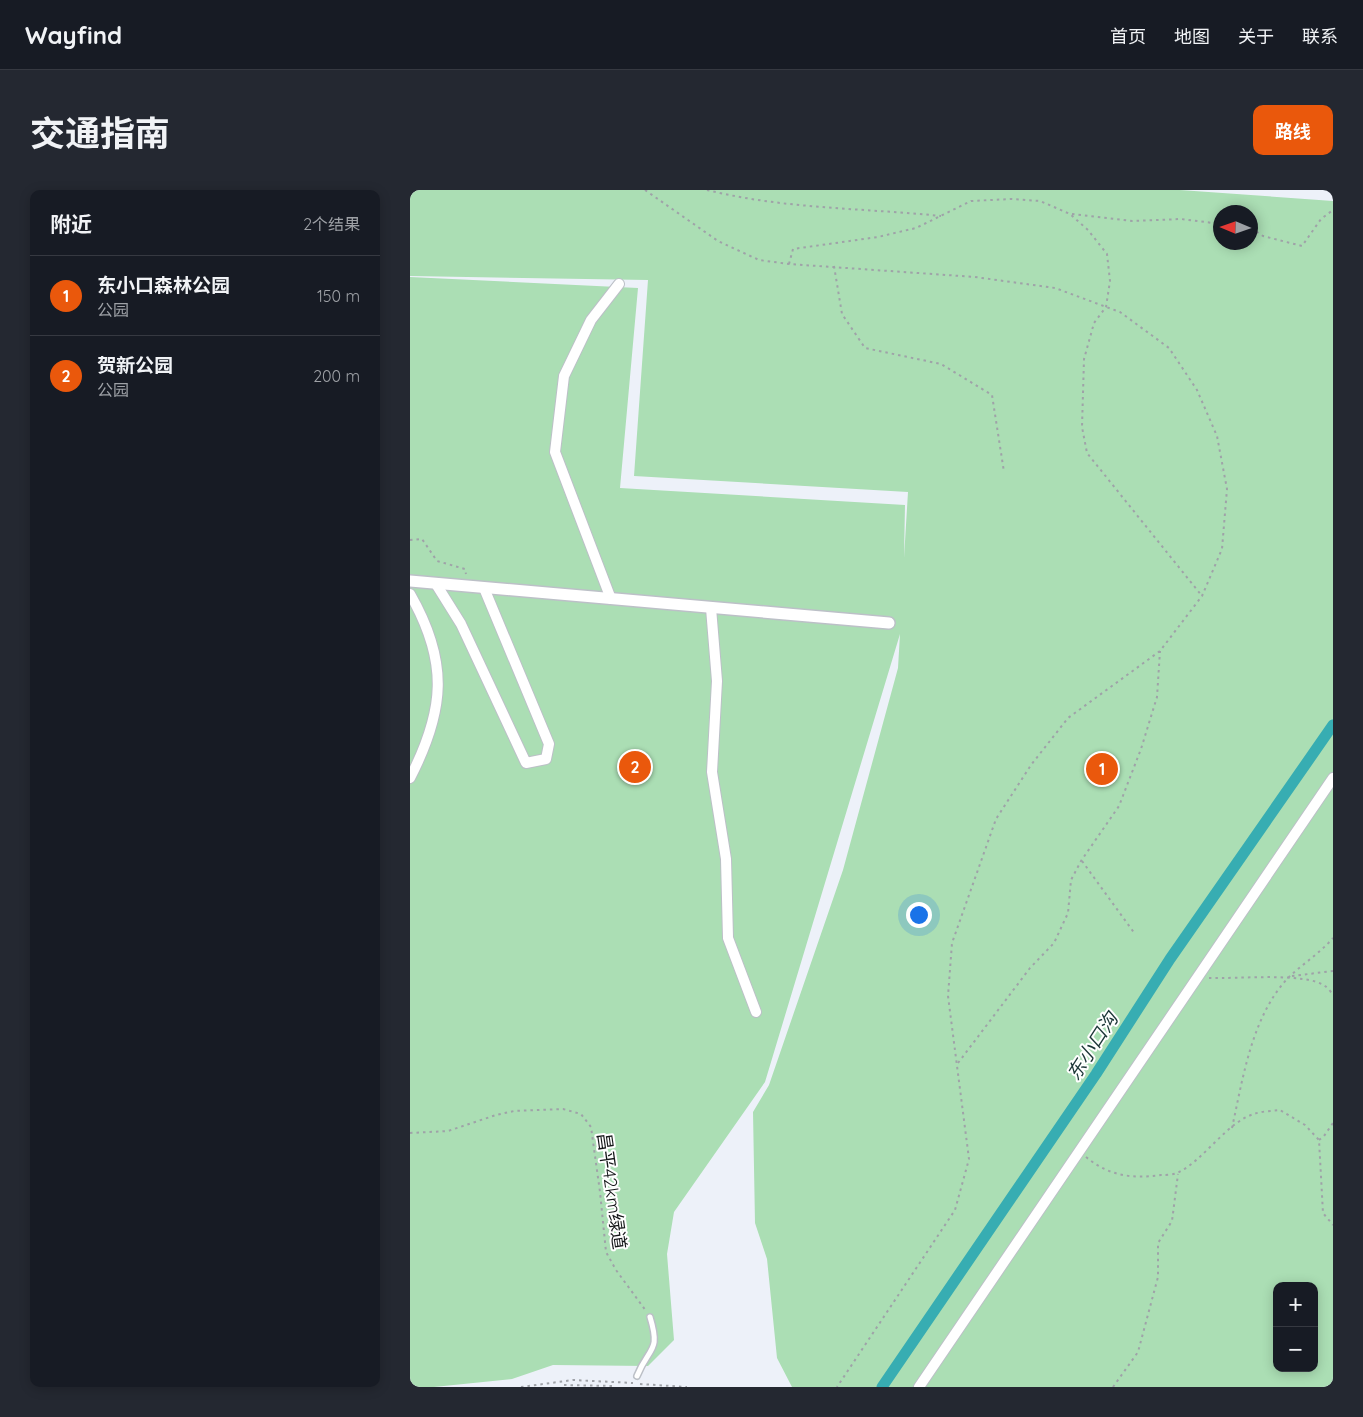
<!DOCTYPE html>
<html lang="zh">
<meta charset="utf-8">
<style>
:root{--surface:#171b24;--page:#242831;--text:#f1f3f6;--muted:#9ea1a6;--line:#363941;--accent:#ea580c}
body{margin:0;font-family:Quicksand,"Noto Sans SC",sans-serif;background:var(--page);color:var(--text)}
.controls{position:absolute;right:15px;bottom:15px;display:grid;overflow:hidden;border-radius:10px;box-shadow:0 2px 12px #0003}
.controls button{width:45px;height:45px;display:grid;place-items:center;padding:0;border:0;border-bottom:1px solid var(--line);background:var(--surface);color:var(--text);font:25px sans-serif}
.compass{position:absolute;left:803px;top:15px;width:45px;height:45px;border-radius:50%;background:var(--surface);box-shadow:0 2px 12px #0003;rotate:272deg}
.you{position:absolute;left:508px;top:724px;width:18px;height:18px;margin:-12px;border:4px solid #fff;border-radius:50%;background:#1a73e8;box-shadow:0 0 0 8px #1a73e833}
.badge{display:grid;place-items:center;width:32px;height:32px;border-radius:50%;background:var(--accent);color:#fff;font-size:16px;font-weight:700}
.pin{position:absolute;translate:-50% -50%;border:2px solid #fff;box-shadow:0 1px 5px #0006}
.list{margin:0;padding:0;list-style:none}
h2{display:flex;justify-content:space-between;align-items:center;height:65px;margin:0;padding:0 20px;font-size:21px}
h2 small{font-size:16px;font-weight:400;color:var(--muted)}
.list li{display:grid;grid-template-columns:32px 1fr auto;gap:15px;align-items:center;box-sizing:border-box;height:80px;padding:0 20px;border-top:1px solid var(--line)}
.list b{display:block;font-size:19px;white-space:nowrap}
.list p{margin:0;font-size:16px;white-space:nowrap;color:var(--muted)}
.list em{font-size:16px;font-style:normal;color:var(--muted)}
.map{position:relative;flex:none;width:923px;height:1197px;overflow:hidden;border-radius:10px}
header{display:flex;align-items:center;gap:30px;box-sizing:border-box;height:70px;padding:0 25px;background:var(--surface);border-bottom:1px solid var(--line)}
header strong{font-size:24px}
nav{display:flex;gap:28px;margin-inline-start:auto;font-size:18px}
.intro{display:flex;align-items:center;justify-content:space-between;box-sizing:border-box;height:120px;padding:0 30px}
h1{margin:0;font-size:35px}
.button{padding:12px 22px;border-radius:10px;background:var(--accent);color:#fff;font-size:18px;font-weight:700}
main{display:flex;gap:30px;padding:0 30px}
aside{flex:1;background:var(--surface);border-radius:10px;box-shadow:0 2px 12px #0003}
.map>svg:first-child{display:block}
.green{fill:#abdeb4;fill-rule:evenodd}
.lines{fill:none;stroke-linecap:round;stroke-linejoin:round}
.canal{stroke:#37adb2;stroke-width:11}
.service-casing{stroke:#bcc0c7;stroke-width:8}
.minor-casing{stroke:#bcc0c7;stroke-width:12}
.tertiary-casing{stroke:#bcc0c7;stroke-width:14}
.path{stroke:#9fa2a8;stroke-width:2;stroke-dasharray:2.5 4;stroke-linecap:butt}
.service{stroke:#fff;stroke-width:5}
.minor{stroke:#fff;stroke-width:10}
.tertiary{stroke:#fff;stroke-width:11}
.labels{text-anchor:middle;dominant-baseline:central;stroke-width:4;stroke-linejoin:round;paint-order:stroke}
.street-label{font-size:18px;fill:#151719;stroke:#fff}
.water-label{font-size:19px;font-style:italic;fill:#1c3637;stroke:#fff}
</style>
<header>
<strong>Wayfind</strong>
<nav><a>首页</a><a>地图</a><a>关于</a><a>联系</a></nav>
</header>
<div class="intro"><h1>交通指南</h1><a class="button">路线</a></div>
<main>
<aside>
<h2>附近<small>2个结果</small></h2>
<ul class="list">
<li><span class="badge">1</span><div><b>东小口森林公园</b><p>公园</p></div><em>150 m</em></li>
<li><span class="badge">2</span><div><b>贺新公园</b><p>公园</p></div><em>200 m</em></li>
</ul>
</aside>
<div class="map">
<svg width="923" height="1197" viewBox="0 0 923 1197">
<rect width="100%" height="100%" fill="#edf1f9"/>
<!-- green -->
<path class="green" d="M0,0H770L923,11V1197H382L367,1168L357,1069L345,1033L343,922L359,895L433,680L488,478L490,444L355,892L264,1022L257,1064L264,1150L238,1176L143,1175L102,1189L24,1197H0V87L228,98L210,298L495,315L494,368L498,302L224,286L238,90L0,86ZM811,22H841V52H811ZM867,1096H904V1178H867Z"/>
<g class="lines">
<!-- canal -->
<path class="canal" d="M472,1197L686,884L760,769L923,535"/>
<!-- service casing -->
<g class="service-casing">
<path id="service" d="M227,1186C239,1156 251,1163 240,1127"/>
</g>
<!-- minor casing -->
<g class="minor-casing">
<g id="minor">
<path d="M26,394L51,434L116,573L136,569L139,554L74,398"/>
<path d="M0,404C39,472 35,520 0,588"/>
<path d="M201,409L145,262L154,186L181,130L209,94"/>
<path d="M301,418L307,491L302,582L316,669L318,748L346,822"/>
<path d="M509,1197L923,588"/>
</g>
</g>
<!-- tertiary casing -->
<g class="tertiary-casing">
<path id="tertiary" d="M0,391L479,433"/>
</g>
<!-- path -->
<g class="path">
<path d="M235,0L308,51L349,70L379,74L565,87L645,98L710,122L759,158L787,200L807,246L817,299L812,359L792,406L750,461L658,528L621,575L586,629L542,753L538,806L559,969L545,1020L427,1197"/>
<path d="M297,0C373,19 453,18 531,26"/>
<path d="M662,24L722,31L771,29L811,34"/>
<path d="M841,38L853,46L892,56L911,29L923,20"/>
<path d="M379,74L383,59L468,47L506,38L561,11L602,9L630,11L660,24L678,40L697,64L700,91L696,117L684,133L674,169L672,237L677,263L792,406"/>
<path d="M424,76L432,124L455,158L531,174L582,205L594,282"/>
<path d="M0,350L12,349L27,371L55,379L56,384"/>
<path d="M672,671L725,744"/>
<path d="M882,786L923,781"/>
<path d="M799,788C826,789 896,782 915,796C918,798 921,802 923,805"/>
<path d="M548,873L620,778L644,753L658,723L661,690L671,671L709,616L731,559L747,507L750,461"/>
<path d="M822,938C833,888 842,824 880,786C894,773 910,763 923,748"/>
<path d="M0,943L38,941L86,925L104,921L153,919L171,924L181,937L190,1002L196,1062L206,1080L236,1121"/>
<path d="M909,950L914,946L923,933"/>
<path d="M676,967C699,986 722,989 751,985C756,985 764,985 769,982C794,970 817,932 844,924C852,921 862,921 870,920L895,935L909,950L913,1023L923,1035"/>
<path d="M230,1194L277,1197"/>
<path d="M154,1195L205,1196"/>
<path d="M111,1197L163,1190L223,1193"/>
<path d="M703,1197L728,1162L748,1087V1053L762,1031L768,984"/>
</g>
<!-- service -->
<use href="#service" class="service"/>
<!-- minor -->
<use href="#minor" class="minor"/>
<!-- tertiary -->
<use href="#tertiary" class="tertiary"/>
</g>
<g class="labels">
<!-- street labels -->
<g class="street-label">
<text transform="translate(202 1001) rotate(82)">昌平42km绿道</text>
</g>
<!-- water labels -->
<g class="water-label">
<text transform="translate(682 856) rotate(-57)">东小口沟</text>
</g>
</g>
</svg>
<div class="controls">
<button>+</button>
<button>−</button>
</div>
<svg class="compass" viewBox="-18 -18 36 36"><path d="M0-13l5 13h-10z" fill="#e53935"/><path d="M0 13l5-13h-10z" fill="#9ea1a6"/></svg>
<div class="you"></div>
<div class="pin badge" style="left:692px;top:579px">1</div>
<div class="pin badge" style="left:225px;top:577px">2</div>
</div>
</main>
